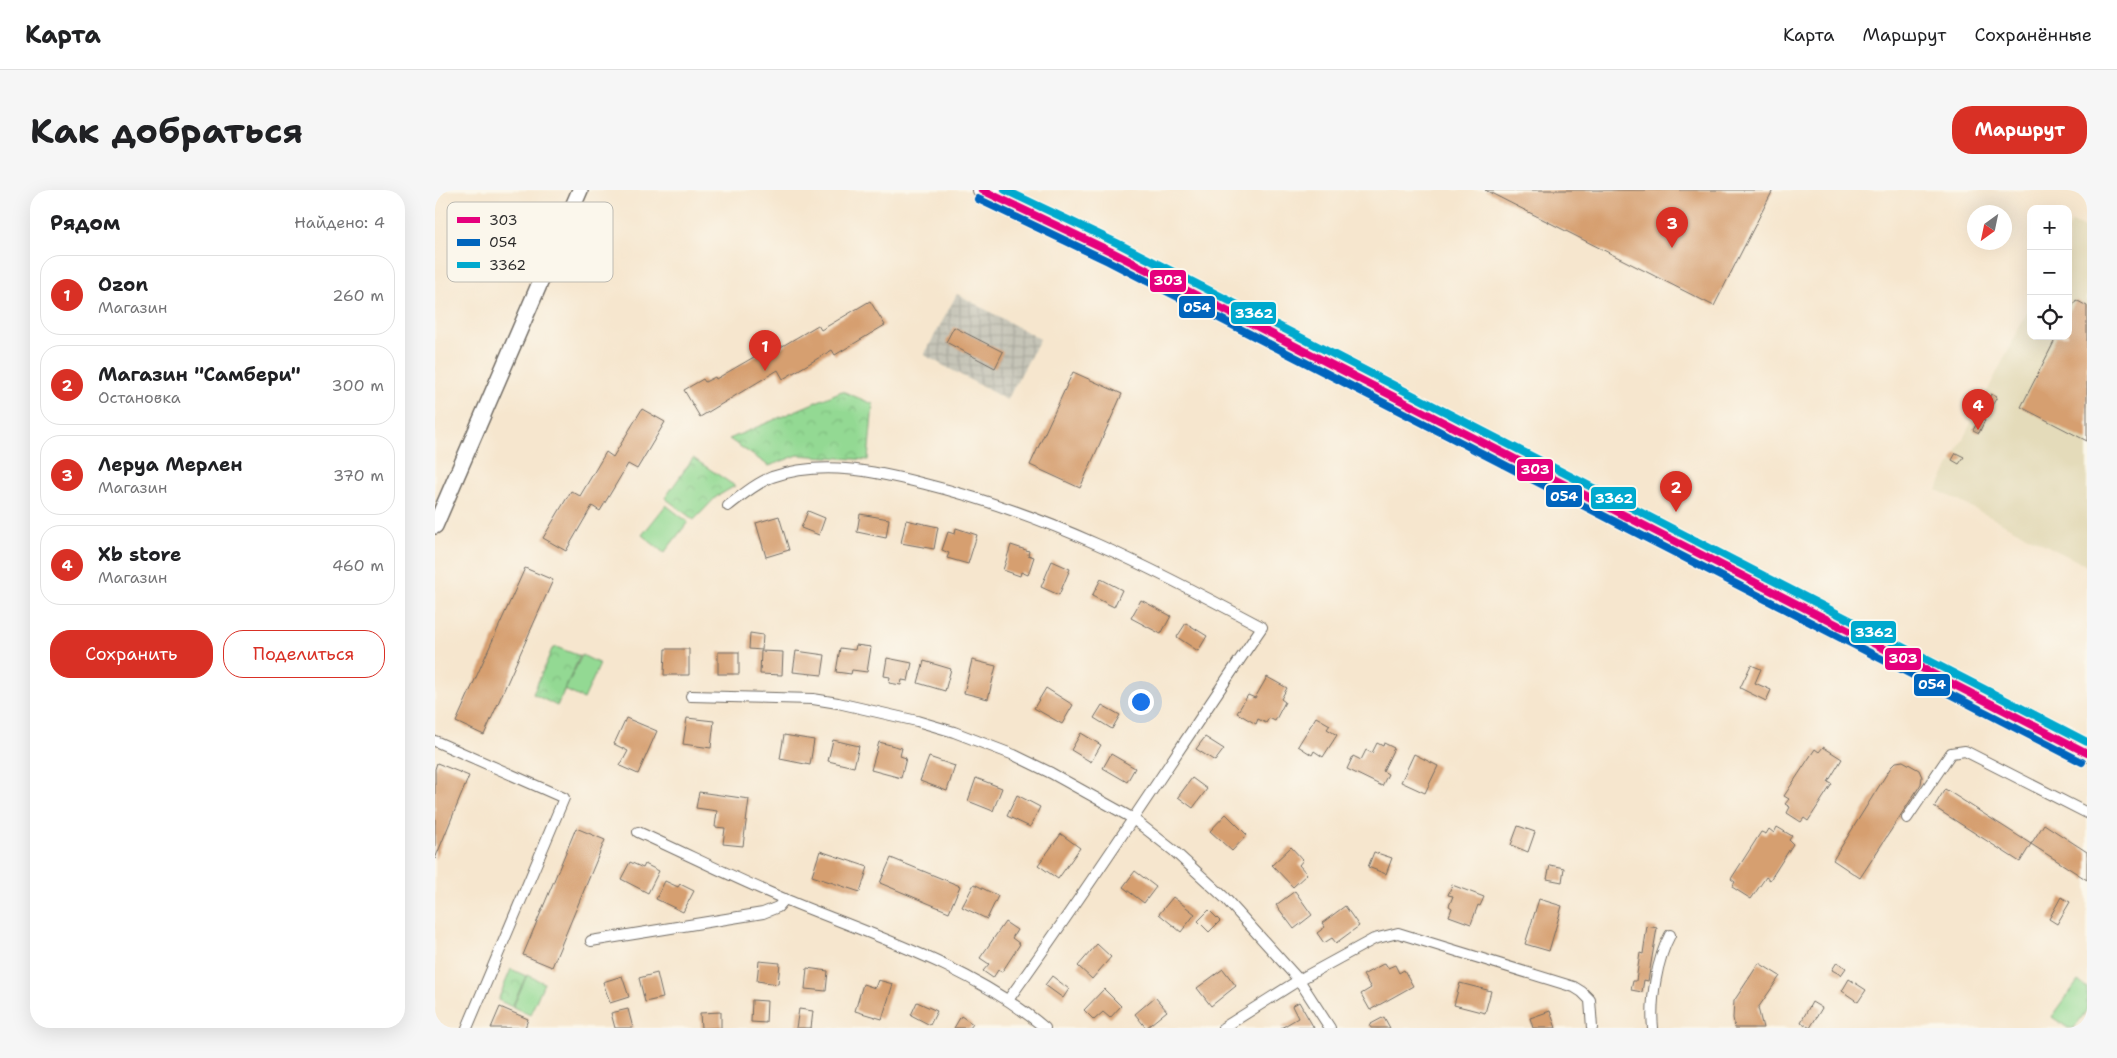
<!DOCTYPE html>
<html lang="ru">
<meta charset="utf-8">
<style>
:root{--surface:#fff;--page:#f6f6f6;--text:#202124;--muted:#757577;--line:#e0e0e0;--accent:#d93025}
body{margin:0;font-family:"Shantell Sans",sans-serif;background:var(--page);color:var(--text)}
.controls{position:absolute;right:15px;top:15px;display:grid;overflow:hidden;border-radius:10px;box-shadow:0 5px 20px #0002}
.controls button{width:45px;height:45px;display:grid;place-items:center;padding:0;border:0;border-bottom:1px solid var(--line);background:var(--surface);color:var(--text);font:25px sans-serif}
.compass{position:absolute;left:1532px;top:15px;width:45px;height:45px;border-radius:50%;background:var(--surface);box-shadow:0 5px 20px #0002;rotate:213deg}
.you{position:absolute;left:705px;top:511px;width:18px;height:18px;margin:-12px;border:4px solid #fff;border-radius:50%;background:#1a73e8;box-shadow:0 0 0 8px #1a73e833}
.badge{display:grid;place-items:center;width:32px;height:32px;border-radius:50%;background:var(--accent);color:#fff;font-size:16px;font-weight:700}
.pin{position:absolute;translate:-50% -41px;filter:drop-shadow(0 1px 2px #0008)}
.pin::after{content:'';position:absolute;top:26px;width:18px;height:15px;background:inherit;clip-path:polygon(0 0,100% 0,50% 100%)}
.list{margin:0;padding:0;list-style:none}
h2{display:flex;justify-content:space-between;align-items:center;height:65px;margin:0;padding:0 20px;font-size:21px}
h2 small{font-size:16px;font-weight:400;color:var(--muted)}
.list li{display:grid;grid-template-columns:32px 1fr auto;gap:15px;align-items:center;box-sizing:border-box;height:80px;margin:0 10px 10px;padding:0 10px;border:1px solid var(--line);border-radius:20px}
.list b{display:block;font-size:19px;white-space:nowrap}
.list p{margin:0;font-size:16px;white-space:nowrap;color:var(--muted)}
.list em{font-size:16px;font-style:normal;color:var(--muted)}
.actions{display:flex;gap:10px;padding:15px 20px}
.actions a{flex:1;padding:11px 0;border:1px solid var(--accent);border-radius:20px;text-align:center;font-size:18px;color:var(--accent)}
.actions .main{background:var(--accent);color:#fff}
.icon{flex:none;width:28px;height:28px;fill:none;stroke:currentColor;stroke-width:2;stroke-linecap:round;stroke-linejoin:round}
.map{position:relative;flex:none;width:1652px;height:838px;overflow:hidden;border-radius:20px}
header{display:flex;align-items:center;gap:30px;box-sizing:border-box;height:70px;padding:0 25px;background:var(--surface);border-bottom:1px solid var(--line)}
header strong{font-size:24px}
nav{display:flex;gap:28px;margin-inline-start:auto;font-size:18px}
.intro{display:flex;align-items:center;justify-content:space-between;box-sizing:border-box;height:120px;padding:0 30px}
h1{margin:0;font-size:35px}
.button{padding:12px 22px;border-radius:20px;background:var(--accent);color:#fff;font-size:18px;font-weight:700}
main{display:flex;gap:30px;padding:0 30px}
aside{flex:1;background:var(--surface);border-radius:20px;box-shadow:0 5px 20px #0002}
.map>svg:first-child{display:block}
.built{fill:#e4dbba}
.industrial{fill:url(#industrial-grid)}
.park{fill:url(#park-crowns);stroke:#5f825f}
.garden{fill:#93d993;stroke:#5f825f}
.building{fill:#d69f6f}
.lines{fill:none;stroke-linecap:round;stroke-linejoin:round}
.minor-casing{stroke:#726c64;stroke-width:12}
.secondary-casing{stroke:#726c64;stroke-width:18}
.trunk-casing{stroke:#726c64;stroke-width:20}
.minor{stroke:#fff;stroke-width:10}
.secondary{stroke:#fff;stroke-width:15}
.trunk{stroke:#fff;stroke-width:18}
.bus-1-casing{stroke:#fbf7ec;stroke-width:11}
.bus-2-casing{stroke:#fbf7ec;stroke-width:11}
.bus-3-casing{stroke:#fbf7ec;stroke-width:11}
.bus-1{stroke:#e5007d;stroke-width:8}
.bus-2{stroke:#0065bd;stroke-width:8}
.bus-3{stroke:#00a9ce;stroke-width:8}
.key{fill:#fbf7ec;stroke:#bdbab2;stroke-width:1}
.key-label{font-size:14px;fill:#2b2b2b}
.line-badge{stroke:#fbf7ec;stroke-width:2}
.badge-label{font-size:14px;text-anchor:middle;font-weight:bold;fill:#fff}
</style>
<header>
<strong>Карта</strong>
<nav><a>Карта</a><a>Маршрут</a><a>Сохранённые</a></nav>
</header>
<div class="intro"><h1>Как добраться</h1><a class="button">Маршрут</a></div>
<main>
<aside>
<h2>Рядом<small>Найдено: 4</small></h2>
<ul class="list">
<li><span class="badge">1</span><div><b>Ozon</b><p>Магазин</p></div><em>260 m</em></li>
<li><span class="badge">2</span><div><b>Магазин &quot;Самбери&quot;</b><p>Остановка</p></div><em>300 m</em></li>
<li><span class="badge">3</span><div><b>Леруа Мерлен</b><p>Магазин</p></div><em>370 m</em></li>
<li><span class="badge">4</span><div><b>Xb store</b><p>Магазин</p></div><em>460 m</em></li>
</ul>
<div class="actions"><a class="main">Сохранить</a><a>Поделиться</a></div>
</aside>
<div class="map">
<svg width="1652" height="838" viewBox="0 0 1652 838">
<defs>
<pattern id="industrial-grid" width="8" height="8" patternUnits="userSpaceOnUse" patternTransform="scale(1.25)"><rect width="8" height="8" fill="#c6c5b8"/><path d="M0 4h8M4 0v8" fill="none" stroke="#aaa99e"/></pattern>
<pattern id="park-crowns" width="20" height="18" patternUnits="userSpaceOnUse" patternTransform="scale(1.25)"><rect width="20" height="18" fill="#93d993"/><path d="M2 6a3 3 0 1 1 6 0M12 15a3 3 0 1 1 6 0" fill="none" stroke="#7fba7f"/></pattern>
</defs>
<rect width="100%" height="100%" fill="#fbf7ec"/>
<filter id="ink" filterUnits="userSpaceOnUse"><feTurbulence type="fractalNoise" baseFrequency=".02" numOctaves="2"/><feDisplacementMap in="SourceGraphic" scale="10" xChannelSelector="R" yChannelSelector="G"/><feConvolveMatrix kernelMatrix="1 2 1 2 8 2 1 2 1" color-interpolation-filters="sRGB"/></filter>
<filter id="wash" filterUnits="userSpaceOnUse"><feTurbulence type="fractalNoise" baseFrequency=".0096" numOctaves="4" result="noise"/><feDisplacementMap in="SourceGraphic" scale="20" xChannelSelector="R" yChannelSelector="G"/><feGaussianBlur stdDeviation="1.12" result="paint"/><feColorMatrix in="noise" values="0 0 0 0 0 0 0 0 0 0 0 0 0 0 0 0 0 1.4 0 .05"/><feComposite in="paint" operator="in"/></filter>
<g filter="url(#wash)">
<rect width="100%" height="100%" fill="#f6e6ce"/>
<!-- built -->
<path class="built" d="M1637,32L1652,39V376L1502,300L1596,115V146H1633V40Z"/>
<!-- industrial -->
<path class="industrial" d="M522,104L605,149L572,210L489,165Z"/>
<!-- park -->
<g class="park">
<path d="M407,201L438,214L433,270L363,265L334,276L294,249Z"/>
<path d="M258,268L300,296L281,307L259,330L230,308Z"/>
<path d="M121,457L145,466L122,516L98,504L117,459Z"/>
<path d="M76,779L91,786L77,817L63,810Z"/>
</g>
<!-- garden -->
<g class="garden">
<path d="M231,315L253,332L229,363L207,345Z"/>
<path d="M147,465L165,474L149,509L130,500Z"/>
<path d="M92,785L109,793L95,825L78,817Z"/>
<path d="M1643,791L1652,798V820L1639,838H1633L1617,827Z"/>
</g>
<g id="blocks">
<!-- building -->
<g class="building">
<path d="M1050,0H1338L1279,116Z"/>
<path d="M1641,110L1652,116V251L1586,217L1622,146H1633V124Z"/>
<path d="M435,111L450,135L400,165L397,160L348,189L343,180L265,227L249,200L268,189L270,192L280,187L281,189L331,160L334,164L383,135L386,140Z"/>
<path d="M519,137L568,162L560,178L511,152Z"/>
<path d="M638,182L687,204L645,298L595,275Z"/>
<path d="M1556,204L1562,207L1555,219L1550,216Z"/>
<path d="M207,219L230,232L202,279L193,274L165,321L157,316L131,361L108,348L136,301L145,306L171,262L178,267Z"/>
<path d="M1545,228L1550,230L1544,243L1538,240Z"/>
<path d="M1521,263L1529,267L1524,274L1517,270Z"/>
<path d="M373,321L390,328L384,345L366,338Z"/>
<path d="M425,324L454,329L451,348L422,342Z"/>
<path d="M344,326L354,360L331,367L321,333Z"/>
<path d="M471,330L503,337L499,359L466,353Z"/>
<path d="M521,338L542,345L533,374L512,368L514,363L507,360L513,342L520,344Z"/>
<path d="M576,355L594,361L593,365L599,367L593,385L586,382L585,386L568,380Z"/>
<path d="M617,371L635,379L624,405L606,397Z"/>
<path d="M90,378L118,390L49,545L21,532Z"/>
<path d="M666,389L687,400L679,417L657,406Z"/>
<path d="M706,410L736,426L726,444L696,428Z"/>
<path d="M751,433L772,446L763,461L742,447Z"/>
<path d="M315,443L328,445L327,460L314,459Z"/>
<path d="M421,455L436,457L432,482L417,480L416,484L401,482L405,458L420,460Z"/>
<path d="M230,459H254V485H229Z"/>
<path d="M326,461L348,462L347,485L325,484Z"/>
<path d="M361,461L390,465L387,485L358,482Z"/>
<rect x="283" y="462" width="21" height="22"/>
<path d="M452,468L477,473L473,491L467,490L466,495L454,493L455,487L449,486Z"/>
<path d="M537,470L561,476L553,509L529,503Z"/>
<path d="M489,471L516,479L510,501L483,493Z"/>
<path d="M1316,475L1326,479L1320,493L1336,500L1331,511L1305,498Z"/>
<path d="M832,487L852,498L846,509L850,512L840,531L834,528L831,533L823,529L821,534L802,523L813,505L820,508Z"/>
<path d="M611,498L638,515L627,534L599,518Z"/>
<path d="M667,515L685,525L677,539L659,528Z"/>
<path d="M881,527L895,535L892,539L902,545L888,567L879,561L877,565L863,556Z"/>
<path d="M191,528L222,541L203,584L185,576L193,561L179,554Z"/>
<path d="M252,528L279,531L276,558L248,554Z"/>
<path d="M646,543L666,555L656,572L636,560Z"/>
<path d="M349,545L379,550L375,575L345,569Z"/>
<path d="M770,547L789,559L780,571L761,559Z"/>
<path d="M398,550L424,556L419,577L393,571Z"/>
<path d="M444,552L467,558L465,566L471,568L466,588L436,580Z"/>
<path d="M942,553L948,556L949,553L959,558L948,581L953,584L947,596L912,579L918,566L926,570L931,560L937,563Z"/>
<path d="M1388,557L1407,569L1393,592L1397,594L1373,631L1369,628L1366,632L1352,623L1355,617L1350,614L1354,609L1349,606L1380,559L1384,562Z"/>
<path d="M676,564L700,578L692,592L668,578Z"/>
<path d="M979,564L1003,576L990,603L966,592Z"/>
<path d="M494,567L520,576L512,601L485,591Z"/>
<path d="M1468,571L1484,580L1487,587L1486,594L1425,688L1398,670L1456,577L1461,572Z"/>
<path d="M2,573L34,586L0,669V579Z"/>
<path d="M541,588L567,598L558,621L533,611Z"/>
<path d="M757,588L772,599L758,618L743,607Z"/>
<path d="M1510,599L1596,654L1609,634L1652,662V690L1596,654L1585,672L1499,617Z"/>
<path d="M264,602L314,609L308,656L288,654L290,638L280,637L282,621L261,618Z"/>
<path d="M582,605L605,617L595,637L572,626Z"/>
<path d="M791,624L812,645L797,661L775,641Z"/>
<path d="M1083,636L1100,642L1093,662L1076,655Z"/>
<path d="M1342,637L1357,646L1354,650L1358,654L1335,690L1331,687L1316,709L1297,697L1300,692L1296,689L1326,642L1331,644L1334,639L1339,643Z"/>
<path d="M141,638L170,650L117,777L88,765Z"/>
<path d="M626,644L645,658L623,689L603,675Z"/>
<path d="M856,657L868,670L864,675L872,684L858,697L837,675Z"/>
<path d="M385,661L433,677L425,702L377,686Z"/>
<path d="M939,662L957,668L951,684L933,677Z"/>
<path d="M456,668L525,696L514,722L445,693Z"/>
<path d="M195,672L208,678L210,674L224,681L213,703L186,689Z"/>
<path d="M1115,675L1129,678L1127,692L1112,689Z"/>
<path d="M700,681L721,697L709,713L688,697Z"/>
<path d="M230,691L243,697L245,694L259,701L248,722L221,709Z"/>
<path d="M539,694L563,706L552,729L527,717Z"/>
<path d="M1017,695L1049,707L1045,716L1043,715L1036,734L1014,726L1017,718L1014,716L1018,706L1013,705Z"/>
<path d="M860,701L877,725L859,739L841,715Z"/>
<path d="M738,707L760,724L746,742L724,724Z"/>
<path d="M1626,707L1635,712L1622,734L1614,729Z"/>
<path d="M1104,709L1127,716L1114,761L1090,754Z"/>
<path d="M910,716L924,736L901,753L897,748L889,753L882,743L890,737L887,733Z"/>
<path d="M774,720L785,731L774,742L763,731Z"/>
<path d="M570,732L582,740L577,748L585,754L567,782L563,780L558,788L548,781L554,774L545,768Z"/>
<path d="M1212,736L1222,738L1213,791L1209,790L1207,802L1196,800L1198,791H1201L1205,763L1208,764Z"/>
<path d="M662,754L676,767L657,789L643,776Z"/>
<path d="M324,771L345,773L343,794L322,791Z"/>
<path d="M1402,772L1411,778L1406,785L1397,780Z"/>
<path d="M950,773L953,778L960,775L964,783L969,780L978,796L935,820L926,804L936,798L928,785Z"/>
<path d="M1324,773L1345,786L1323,818L1328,838H1300L1298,828L1299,811Z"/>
<path d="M372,778L393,781L391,801L370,799Z"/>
<path d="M788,779L801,796L776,816L762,798Z"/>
<path d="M222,783L228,808L210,812L204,788Z"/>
<path d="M187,786L194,807L175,813L168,792Z"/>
<path d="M617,786L634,799L628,808L610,795Z"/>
<path d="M1414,789L1431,800L1423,812L1407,801Z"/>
<path d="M443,790L458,794L447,829L420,821L428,794L440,798Z"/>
<path d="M1025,793L1056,801L1050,823L1019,815Z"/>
<path d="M669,799L686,816L675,828L668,822L659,830L649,820Z"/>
<path d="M720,807L732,821L711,838L700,824Z"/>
<path d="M317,810L332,811L331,833L316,832Z"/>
<path d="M482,812L502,821L495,835L476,825Z"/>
<path d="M864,812L879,838H846L863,828L857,816Z"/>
<path d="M1377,812L1387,818L1375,838L1366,832Z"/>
<path d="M65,817L93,829L90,838H56Z"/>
<path d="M193,819L198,838H180L176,823Z"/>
<path d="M364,819L378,821L376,838H361Z"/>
<path d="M1115,821L1121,838H1098L1095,828Z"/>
<path d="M286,822V838H266L265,823Z"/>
<path d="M526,826L538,834L535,838H519Z"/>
<path d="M949,827L955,838H936L934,835Z"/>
</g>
</g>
</g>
<g filter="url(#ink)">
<use href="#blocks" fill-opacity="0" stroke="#726c64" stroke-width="1"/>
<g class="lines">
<!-- minor casing -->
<g class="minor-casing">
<g id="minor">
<path d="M293,316C306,306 321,293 337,287C387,270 440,281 490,294C612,324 717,378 827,437C742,561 661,688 573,810"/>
<path d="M256,506L378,509L403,513L482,531L519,542L579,565L616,583L697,628L739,661L790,708L864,790L895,838"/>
<path d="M0,551L129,608L32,838"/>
<path d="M1472,628L1516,563L1530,561L1652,623"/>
<path d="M203,642C252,664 301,689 352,710C439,746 536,776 610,838"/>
<path d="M156,751L328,723L343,717L350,709"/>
<path d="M788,838L864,790L939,749L963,743L1139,797L1147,802L1155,810L1157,838"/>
<path d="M1218,838C1215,811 1222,769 1235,745"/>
</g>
</g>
<!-- secondary casing -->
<g class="secondary-casing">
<path id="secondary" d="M0,336L145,0"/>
</g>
<!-- trunk casing -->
<g class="trunk-casing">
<path id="trunk" d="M547,0L677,62L1652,563"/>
</g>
<!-- minor -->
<use href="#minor" class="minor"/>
<!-- secondary -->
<use href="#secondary" class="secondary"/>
<!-- trunk -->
<use href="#trunk" class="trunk"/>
<!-- bus-1 casing -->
<g class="bus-1-casing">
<path id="bus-1" d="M547,0L677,62L1652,563"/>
</g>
<!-- bus-2 casing -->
<g class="bus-2-casing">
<path id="bus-2" d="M543,9L673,71L1647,572"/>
</g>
<!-- bus-3 casing -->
<g class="bus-3-casing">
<path id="bus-3" d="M570,0L682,53L1652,552"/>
</g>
<!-- bus-1 -->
<use href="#bus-1" class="bus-1"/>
<!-- bus-2 -->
<use href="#bus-2" class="bus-2"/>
<!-- bus-3 -->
<use href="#bus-3" class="bus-3"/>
</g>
</g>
<!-- legend -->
<rect x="12" y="12" width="166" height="80" rx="8" class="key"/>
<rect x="22" y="27" width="23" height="6" fill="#e5007d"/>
<rect x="22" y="49" width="23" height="7" fill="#0065bd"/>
<rect x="22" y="72" width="23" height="6" fill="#00a9ce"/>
<g class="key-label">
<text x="54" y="35">303</text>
<text x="54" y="57">054</text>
<text x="54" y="80">3362</text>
</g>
<g class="line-badge">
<rect x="714" y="79" width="38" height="24" rx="5" fill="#e5007d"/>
<rect x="743" y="105" width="38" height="24" rx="5" fill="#0065bd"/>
<rect x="795" y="111" width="47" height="24" rx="5" fill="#00a9ce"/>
<rect x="1081" y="268" width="38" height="24" rx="5" fill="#e5007d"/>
<rect x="1110" y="294" width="38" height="24" rx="5" fill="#0065bd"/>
<rect x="1155" y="296" width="47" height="24" rx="5" fill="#00a9ce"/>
<rect x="1415" y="430" width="47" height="24" rx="5" fill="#00a9ce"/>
<rect x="1449" y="457" width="38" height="24" rx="5" fill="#e5007d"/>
<rect x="1478" y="483" width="38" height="24" rx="5" fill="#0065bd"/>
</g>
<g class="badge-label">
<text x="733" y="95">303</text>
<text x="762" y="122">054</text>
<text x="819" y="128">3362</text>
<text x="1100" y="284">303</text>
<text x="1129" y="311">054</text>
<text x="1179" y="313">3362</text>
<text x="1439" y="447">3362</text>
<text x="1468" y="473">303</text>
<text x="1497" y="499">054</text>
</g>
</svg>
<div class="controls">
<button>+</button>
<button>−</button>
<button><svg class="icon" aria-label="locate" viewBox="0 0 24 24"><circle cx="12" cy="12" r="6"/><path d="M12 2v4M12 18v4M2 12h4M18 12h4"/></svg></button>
</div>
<svg class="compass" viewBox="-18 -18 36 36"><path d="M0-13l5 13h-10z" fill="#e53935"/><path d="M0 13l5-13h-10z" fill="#757577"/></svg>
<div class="you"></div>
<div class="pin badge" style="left:330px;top:181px">1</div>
<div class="pin badge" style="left:1241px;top:322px">2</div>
<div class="pin badge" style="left:1237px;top:58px">3</div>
<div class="pin badge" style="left:1543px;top:240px">4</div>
</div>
</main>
